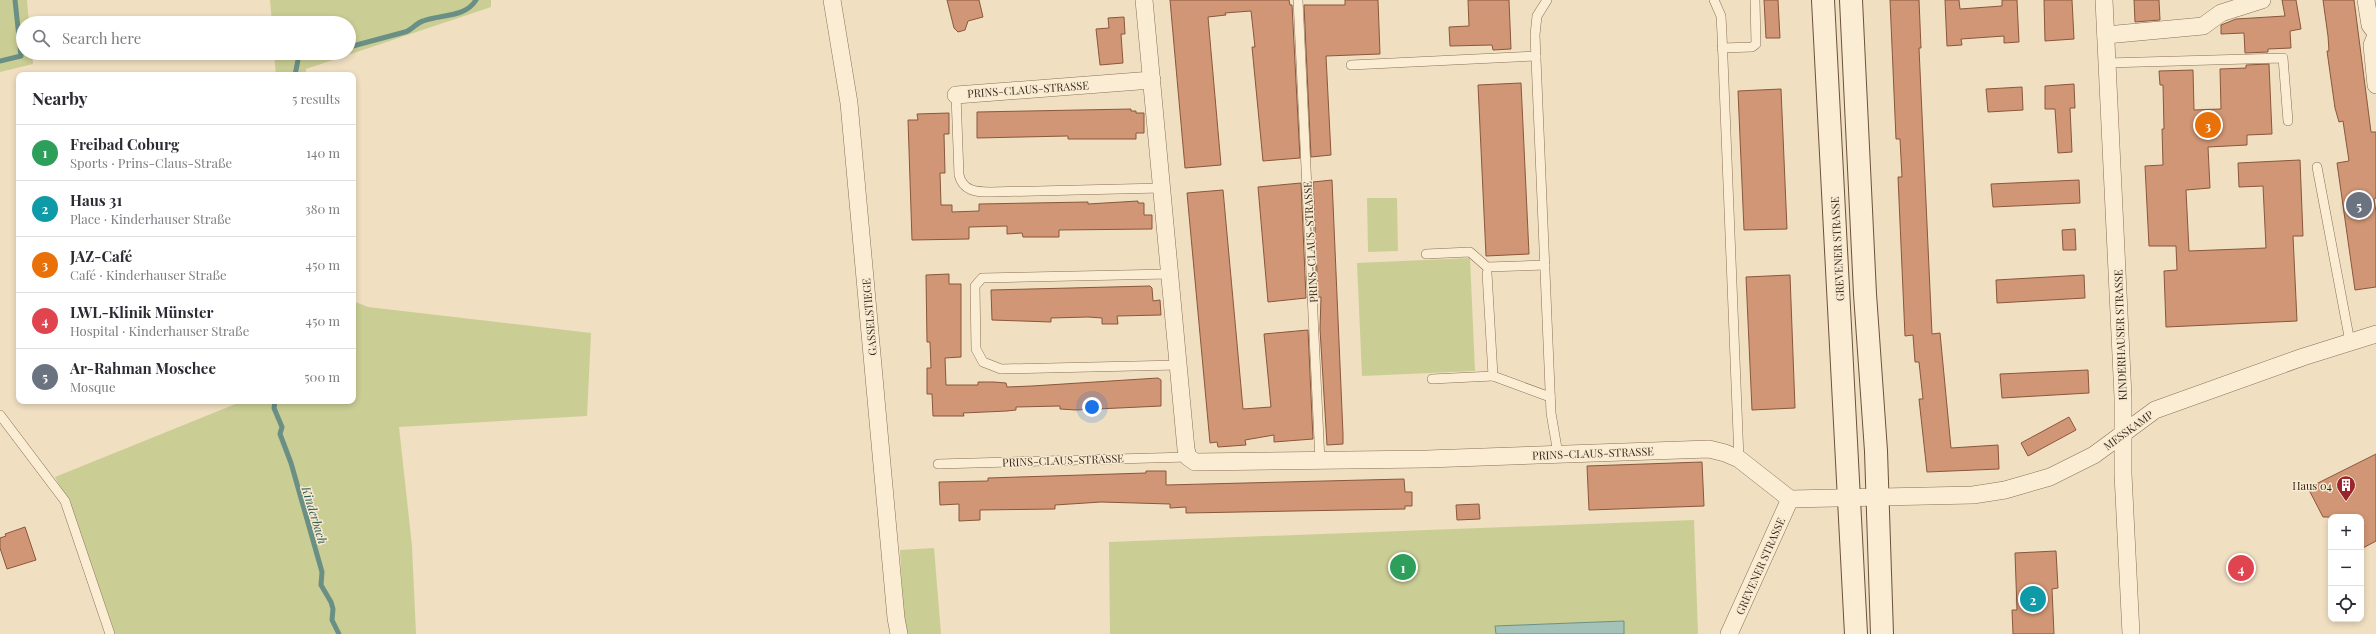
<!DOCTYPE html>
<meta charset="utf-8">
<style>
:root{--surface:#fff;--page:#f2f2f3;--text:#2b2b33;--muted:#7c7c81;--line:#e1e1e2;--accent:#9c252b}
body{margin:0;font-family:"Playfair Display",serif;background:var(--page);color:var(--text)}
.controls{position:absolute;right:12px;bottom:12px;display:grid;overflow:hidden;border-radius:8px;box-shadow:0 2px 6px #0003}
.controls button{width:36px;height:36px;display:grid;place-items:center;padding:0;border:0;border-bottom:1px solid var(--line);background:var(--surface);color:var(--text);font:20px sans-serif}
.you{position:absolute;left:1092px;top:407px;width:14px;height:14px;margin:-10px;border:3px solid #fff;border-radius:50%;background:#1a73e8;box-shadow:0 0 0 6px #1a73e833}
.badge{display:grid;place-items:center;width:26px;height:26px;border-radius:50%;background:var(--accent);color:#fff;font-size:13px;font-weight:700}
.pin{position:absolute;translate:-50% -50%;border:2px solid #fff;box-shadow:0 1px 4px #0006}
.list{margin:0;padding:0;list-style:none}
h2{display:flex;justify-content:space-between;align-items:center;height:52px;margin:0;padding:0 16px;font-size:17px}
h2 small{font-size:13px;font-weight:400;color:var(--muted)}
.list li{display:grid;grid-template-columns:26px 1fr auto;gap:12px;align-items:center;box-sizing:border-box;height:56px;padding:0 16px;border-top:1px solid var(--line)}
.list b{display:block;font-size:15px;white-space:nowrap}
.list p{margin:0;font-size:13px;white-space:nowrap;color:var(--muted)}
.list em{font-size:13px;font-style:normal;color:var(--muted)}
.icon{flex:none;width:22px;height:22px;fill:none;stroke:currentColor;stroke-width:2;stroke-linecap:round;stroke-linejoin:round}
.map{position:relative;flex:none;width:2376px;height:634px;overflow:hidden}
.search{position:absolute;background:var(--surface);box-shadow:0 2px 6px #0003;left:16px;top:16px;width:340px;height:44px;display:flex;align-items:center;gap:10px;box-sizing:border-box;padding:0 14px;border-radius:22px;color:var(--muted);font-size:15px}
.panel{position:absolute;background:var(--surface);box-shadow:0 2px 6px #0003;left:16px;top:72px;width:340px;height:332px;border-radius:8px}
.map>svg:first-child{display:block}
.green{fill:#cace94}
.water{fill:#a4c2b7;stroke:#6a9085}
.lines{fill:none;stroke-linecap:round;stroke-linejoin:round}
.stream{stroke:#6a9085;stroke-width:5}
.building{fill:#d09675;stroke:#8a573c}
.lane-casing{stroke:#8a7057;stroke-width:10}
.street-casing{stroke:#8a7057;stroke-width:18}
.secondary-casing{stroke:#6c513b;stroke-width:24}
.lane{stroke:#faedd4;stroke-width:9}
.street{stroke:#faedd4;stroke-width:17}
.secondary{stroke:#faedd4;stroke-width:22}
.labels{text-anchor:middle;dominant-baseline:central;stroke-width:3;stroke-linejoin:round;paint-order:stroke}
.street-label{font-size:11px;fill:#39291d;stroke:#f7ead1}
.poi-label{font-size:11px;fill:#39291d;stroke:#f7ead1;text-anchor:end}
.water-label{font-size:12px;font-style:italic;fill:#2b5954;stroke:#f7ead1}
</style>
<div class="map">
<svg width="2376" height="634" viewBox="0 0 2376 634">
<rect width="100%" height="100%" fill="#f0dfc1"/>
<!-- green -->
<g class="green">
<path d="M0,0H27L29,23H23V53H32L33,64L0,72Z"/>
<path d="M270,0H491V7L306,69V75H276L274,53H349V23H272Z"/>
<path d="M1367,198H1397L1398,251L1368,252Z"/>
<path d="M1470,258L1475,371L1362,376L1357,263Z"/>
<path d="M353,301L368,307L591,333L587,416L399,427L412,546L416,634H113L67,500L55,477L243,401H353Z"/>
<path d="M1694,520L1698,634H1624V621L1495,626L1496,634H1110L1109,542Z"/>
<path d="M934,548L941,634H908L903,611L900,550Z"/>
</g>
<!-- water -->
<path class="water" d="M1624,621V634H1496L1495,626Z"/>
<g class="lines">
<!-- stream -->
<g class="stream">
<path d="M349,47L405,32C412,30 416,23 423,21C441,14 465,18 476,0"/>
<path d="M0,61L21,56L15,0"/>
<path d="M295,75L299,55L303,53"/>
<path d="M275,401L274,408L282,427L280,434L291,463L322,572L321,585L331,602L333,609L332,620L339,634"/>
</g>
</g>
<!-- building -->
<g class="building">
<path d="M947,0H979L983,17L968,21L965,30L958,32L954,28Z"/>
<path d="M1170,0H1289L1290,5H1292L1300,158L1263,161L1252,47H1255L1251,11L1225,13L1226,15L1208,17L1221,165L1185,168Z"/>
<path d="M1345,0H1378L1380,54L1326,56L1331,155L1311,157L1304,5H1345Z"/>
<path d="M1468,0H1509L1511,49L1493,50L1492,45L1450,46L1449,27L1469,26Z"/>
<path d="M1764,0H1778L1780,38H1766Z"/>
<path d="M1890,0H1919L1921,48H1919L1932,334L1940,333L1951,448L1998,445L1999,469L1927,472L1919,399H1923L1919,362H1915L1913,335L1905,336L1898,177H1902L1900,139H1896Z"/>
<path d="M1945,0H1959L1960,9L2002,6V0H2017L2019,42L2004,43V36L1961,39L1962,45L1947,46Z"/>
<path d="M2044,0H2072L2074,39L2045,41Z"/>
<path d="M2134,0H2159L2160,20L2135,22Z"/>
<path d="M2282,0H2296L2301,29L2290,31L2291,48L2268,49V52L2245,53L2244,33L2221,34V25L2236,19L2285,16Z"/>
<path d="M2323,0H2354L2371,132H2376V198L2374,199L2376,212V287L2355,290L2337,163L2349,161L2343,121L2339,122L2335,108L2327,51H2329L2328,36Z"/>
<path d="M1124,17L1125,34H1121L1123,63L1100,65L1096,29L1109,28L1108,18Z"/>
<path d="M2269,64L2272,134L2247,135V145L2208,147L2210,188L2186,190L2189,251L2266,248L2263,186L2239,187L2238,163L2300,160L2303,236H2293L2297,321L2166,327L2164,271L2177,270L2176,246H2149L2145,166L2163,165L2162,129H2164L2163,85H2160L2159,71L2193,70L2194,110L2221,109L2220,69L2246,68V65Z"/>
<path d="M1521,83L1529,254L1486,256L1478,85Z"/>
<path d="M2074,84L2075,108H2070L2072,152L2058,153L2055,109H2045V86Z"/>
<path d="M2022,87L2023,110L1988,112L1986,89Z"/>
<path d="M1781,89L1787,229L1744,230L1738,91Z"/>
<path d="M1131,109V111H1136V113H1144V133H1136V139H1068V136L977,138V112Z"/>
<path d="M949,113V134H944L945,173H940L941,205H952V212L979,211V204L1088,202V204L1138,201V203H1144V215H1152V229L1059,230V237H1023L1022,233L1007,234V226L969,227V239L912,240L908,120H918L917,114Z"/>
<path d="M1332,180L1343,434V444L1327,445L1320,329L1321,297H1318L1313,182Z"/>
<path d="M2079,180L2080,203L1993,207L1991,184Z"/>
<path d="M1301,183L1306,298L1268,302L1258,187Z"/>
<path d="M1223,190L1243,409L1271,407L1264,334L1308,330L1313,439L1274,442V435L1245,440L1246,445L1218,447L1217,442L1210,443L1187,193Z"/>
<path d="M2075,229L2076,250H2063L2062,230Z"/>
<path d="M949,274V284H961V357L945,358L946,385H978V382H994L1006,383L1007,387L1032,386L1158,378L1161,380V406L1076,410L1060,409V406L1016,407V410L1007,411L963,413L964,416H933L932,394H927V368H931L930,342H927L926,275Z"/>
<path d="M1790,275L1795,408L1752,410L1746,277Z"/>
<path d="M2084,275L2085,298L1997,303L1996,280Z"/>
<path d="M1150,286L1152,288L1153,301L1160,300L1161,315L1117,316L1118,324H1102V318L1088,317L1051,318V322L992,320L991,290Z"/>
<path d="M2088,370L2089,393L2002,398L2000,374Z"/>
<path d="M2069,417L2076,430L2028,456L2021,443Z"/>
<path d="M2376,454V541L2361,549V517H2323L2308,488Z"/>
<path d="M1702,462L1704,506L1589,510L1587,466Z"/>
<path d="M1146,471H1166V485L1404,479L1405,492H1412V506H1405V509L1186,513V507L1170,508V504L1101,502L1055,505V509L980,510V520L959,521V504L940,505L939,482L988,481V478L1146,473Z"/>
<path d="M1479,504L1480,519L1457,520L1456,505Z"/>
<path d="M25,527L36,560L7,569L0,548V538L6,536L5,534Z"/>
<path d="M2056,551L2058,588L2052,589L2054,634H2013L2012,610H2017L2015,553Z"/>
</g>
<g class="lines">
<!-- lane casing -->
<g class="lane-casing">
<g id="lane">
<path d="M1298,0L1320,461"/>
<path d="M1547,0L1537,16L1535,35L1551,413L1558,454"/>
<path d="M1714,0L1721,16L1722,34L1739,459"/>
<path d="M1722,48L1752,47L1756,44L1755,0"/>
<path d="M2107,63L2283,58L2288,121"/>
<path d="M1351,65L1536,56"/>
<path d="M956,95L959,175C963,191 976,192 990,192L1161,188"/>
<path d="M2317,167L2350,342"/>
<path d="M1426,254L1470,252L1487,267L1545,265"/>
<path d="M1487,273L1493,376L1550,397"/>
<path d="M1169,274L982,278L975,286L976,349L983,362L1001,369L1178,365"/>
<path d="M1432,379L1493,376"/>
<path d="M0,415L65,501L110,634"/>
<path d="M938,464L1188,457"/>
</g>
</g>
<!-- street casing -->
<g class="street-casing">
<g id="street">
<path d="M832,0L849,103L896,618L899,634"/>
<path d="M1144,0L1186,449L1188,457L1195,462L1427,459L1709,449L1725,453L1739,459L1790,499L1973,495L2005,490L2050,477L2094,455L2155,410L2303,357L2376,334"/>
<path d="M2104,0L2123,397V474L2131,634"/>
<path d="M2366,0L2370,25L2376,33"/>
<path d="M2106,35L2203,26L2221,13L2262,0"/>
<path d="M2376,36L2372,45L2376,85"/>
<path d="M956,95L1152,80"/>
<path d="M1729,634L1790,499"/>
</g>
</g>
<!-- secondary casing -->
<g class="secondary-casing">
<g id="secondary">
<path d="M1823,0L1856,634"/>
<path d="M1851,0L1865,294L1876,451L1882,634"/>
</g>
</g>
<!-- lane -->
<use href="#lane" class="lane"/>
<!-- street -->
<use href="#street" class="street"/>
<!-- secondary -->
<use href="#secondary" class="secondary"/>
</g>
<!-- icons -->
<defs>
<g id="building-pin" transform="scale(1)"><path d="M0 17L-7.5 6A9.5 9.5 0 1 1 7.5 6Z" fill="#9c252b" stroke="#f7ead1"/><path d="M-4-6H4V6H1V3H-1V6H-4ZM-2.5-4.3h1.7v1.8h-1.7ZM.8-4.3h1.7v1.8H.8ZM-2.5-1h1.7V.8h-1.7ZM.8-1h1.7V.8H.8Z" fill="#fff"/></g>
</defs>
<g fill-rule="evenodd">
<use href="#building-pin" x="2346" y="485"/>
</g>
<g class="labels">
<!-- street labels -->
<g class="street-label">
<text transform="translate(1028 89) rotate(-4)">PRINS-CLAUS-STRASSE</text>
<text transform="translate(1310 242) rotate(-93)">PRINS-CLAUS-STRASSE</text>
<text transform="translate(1837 249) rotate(-93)">GREVENER STRASSE</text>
<text transform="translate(869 317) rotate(-95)">GASSELSTIEGE</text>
<text transform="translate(2120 335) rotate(-92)">KINDERHAUSER STRASSE</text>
<text transform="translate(2128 430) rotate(-36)">MESSKAMP</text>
<text transform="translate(1593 453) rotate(-2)">PRINS-CLAUS-STRASSE</text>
<text transform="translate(1063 460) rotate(-2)">PRINS-CLAUS-STRASSE</text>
<text transform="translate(1760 566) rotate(-66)">GREVENER STRASSE</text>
</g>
<!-- poi labels -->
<g class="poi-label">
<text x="2332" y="485">Haus 04</text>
</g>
<!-- water labels -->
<g class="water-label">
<text transform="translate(315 515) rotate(73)">Kinderbach</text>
</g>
</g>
</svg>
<div class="controls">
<button>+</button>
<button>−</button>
<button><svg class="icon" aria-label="locate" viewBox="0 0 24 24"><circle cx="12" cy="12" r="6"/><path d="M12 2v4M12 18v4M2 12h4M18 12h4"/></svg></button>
</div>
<div class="you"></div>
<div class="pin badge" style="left:1403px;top:567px;background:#2e9e5b">1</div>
<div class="pin badge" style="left:2033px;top:599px;background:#0f9aa8">2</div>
<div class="pin badge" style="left:2208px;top:125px;background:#e8710a">3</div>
<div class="pin badge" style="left:2241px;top:568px;background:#e0444e">4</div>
<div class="pin badge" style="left:2359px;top:205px;background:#6b7280">5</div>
<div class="search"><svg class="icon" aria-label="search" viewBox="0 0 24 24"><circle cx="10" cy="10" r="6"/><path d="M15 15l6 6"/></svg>Search here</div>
<section class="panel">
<h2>Nearby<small>5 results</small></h2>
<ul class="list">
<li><span class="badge" style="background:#2e9e5b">1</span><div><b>Freibad Coburg</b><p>Sports · Prins-Claus-Straße</p></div><em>140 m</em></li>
<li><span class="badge" style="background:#0f9aa8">2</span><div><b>Haus 31</b><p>Place · Kinderhauser Straße</p></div><em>380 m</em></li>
<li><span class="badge" style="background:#e8710a">3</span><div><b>JAZ-Café</b><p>Café · Kinderhauser Straße</p></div><em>450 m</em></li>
<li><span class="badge" style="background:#e0444e">4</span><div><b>LWL-Klinik Münster</b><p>Hospital · Kinderhauser Straße</p></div><em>450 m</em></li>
<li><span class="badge" style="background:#6b7280">5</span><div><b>Ar-Rahman Moschee</b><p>Mosque</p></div><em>500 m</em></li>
</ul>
</section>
</div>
